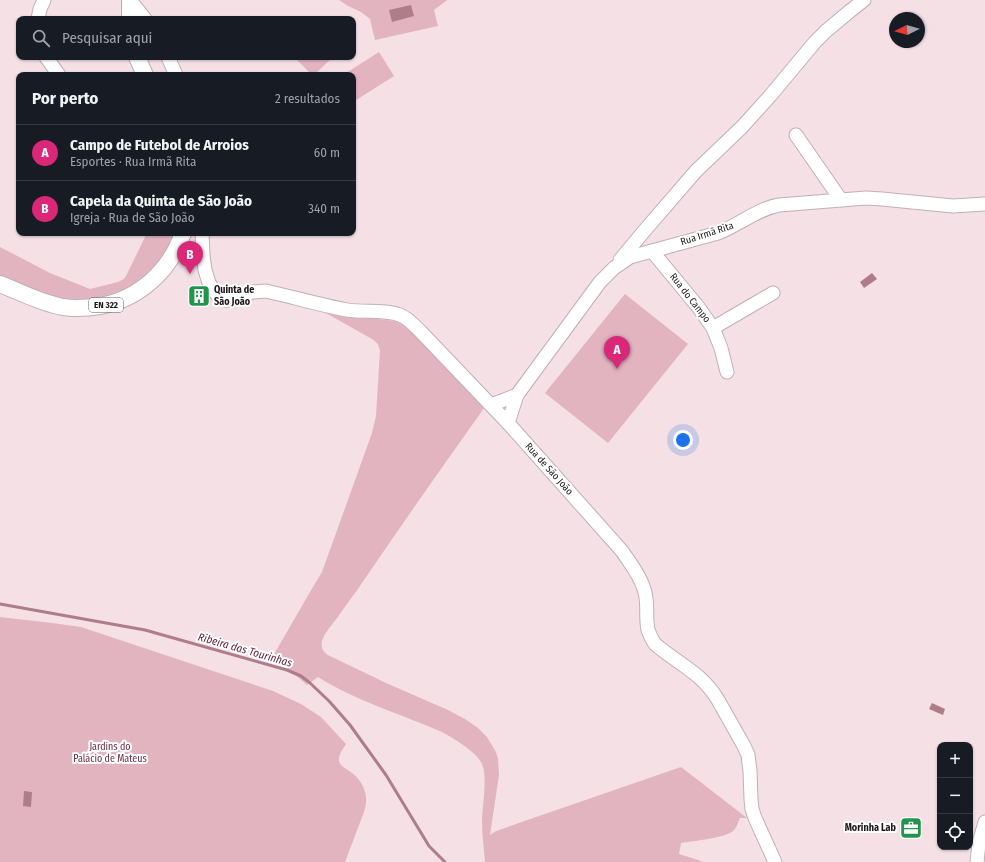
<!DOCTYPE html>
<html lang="pt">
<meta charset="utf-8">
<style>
:root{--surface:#171b24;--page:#242831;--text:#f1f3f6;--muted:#9ea1a6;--line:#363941;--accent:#db2777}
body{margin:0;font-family:"Fira Sans Condensed",sans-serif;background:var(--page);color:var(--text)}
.controls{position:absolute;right:12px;bottom:12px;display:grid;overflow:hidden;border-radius:8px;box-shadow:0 1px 3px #0004}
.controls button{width:36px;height:36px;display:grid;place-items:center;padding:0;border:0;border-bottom:1px solid var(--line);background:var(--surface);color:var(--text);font:20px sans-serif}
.compass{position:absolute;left:889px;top:12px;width:36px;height:36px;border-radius:50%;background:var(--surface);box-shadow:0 1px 3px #0004;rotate:265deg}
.you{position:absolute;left:683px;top:440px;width:14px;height:14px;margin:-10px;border:3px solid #fff;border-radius:50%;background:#1a73e8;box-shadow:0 0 0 6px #1a73e833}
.badge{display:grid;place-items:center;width:26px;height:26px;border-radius:50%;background:var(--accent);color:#fff;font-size:13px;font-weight:700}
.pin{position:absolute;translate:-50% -33px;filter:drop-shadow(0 1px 2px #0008)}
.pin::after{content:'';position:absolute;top:21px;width:14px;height:12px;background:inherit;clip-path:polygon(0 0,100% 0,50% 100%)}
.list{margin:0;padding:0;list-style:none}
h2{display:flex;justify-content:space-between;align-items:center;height:52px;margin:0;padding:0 16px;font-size:17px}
h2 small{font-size:13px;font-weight:400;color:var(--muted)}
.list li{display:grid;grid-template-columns:26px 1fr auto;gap:12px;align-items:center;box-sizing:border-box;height:56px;padding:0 16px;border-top:1px solid var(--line)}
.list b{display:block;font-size:15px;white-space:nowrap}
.list p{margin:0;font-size:13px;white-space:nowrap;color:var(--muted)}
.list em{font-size:13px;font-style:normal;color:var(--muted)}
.icon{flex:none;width:22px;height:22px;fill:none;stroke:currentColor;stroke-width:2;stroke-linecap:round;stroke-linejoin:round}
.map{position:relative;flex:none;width:985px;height:862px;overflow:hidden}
.search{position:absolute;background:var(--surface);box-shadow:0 1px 3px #0004;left:16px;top:16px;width:340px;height:44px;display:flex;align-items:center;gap:10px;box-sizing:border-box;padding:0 14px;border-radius:8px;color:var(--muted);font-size:15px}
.panel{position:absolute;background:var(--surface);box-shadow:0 1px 3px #0004;left:16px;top:72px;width:340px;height:164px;border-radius:8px}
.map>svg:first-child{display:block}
.green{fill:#e2b4c0}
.water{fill:#af7c8a}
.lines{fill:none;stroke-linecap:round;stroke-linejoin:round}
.stream{stroke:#af7c8a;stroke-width:3}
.minor-casing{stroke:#c2afb4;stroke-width:15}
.major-casing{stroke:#c2afb4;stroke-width:18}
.minor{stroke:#fff;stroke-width:13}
.major{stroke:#fff;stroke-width:16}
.labels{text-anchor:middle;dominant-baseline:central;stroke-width:4;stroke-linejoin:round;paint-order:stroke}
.shield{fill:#fff;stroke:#625d5e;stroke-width:1}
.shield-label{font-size:9px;font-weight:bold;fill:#1e1819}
.street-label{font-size:10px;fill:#1e1819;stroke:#fff}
.poi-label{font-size:10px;font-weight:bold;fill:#1e1819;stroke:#fff;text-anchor:start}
.park-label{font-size:10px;fill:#6d2c42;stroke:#fff}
.water-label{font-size:11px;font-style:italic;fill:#65253c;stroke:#fff}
</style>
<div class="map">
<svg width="985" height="862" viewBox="0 0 985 862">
<rect width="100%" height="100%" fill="#f4e0e5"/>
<!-- green -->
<g class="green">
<path d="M339,0H447L434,10L438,26L375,40L370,19L361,12L348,6Z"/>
<path d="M379,52L394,76L353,102V75H343Z"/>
<path d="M294,57H333L314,75H312Z"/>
<path d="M147,233H177L174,239L148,276L113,297L68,302L0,278V247L50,273L90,289L118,282L124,279L126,276Z"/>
<path d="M625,294L688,344L608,443L545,393Z"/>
<path d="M324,312L344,317L352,316L395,321L407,327L485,406L482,411C441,468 401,526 362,583C354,595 345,606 337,618C332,625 325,632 322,641C320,649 325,654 332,657L386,683L448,710L465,719L478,728L487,737L496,752L498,759L499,775L490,835L496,831L681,767L747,818H740C738,822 737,827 734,830C727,838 693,841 681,843L679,854L704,862H485C484,849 482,835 482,822C482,807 488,777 482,764C477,752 453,738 442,732C401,714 356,701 318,677L307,685L273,656L310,592L322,572L372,433L376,416L380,351L378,344L372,339Z"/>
<path d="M0,617L52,623L81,627L273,691L301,704L321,717L346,744C343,749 338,755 339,761C340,767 348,769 352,773C365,783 369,797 364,812L345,862H0Z"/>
</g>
<!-- water -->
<g class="water">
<path d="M411,5L414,16L392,22L389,10Z"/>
<path d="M872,273L877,279L864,288L860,282Z"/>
<path d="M932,703L945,709L943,715L929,709Z"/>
<path d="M24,791L32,792L31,807L23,806Z"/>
</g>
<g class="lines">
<!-- stream -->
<path class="stream" d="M0,604L145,630L287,670L301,676L310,683L329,701L350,725L386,775L429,846L445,862"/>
<!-- minor casing -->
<g class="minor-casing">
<g id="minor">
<path d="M130,0L145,19"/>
<path d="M38,19L40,9L44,0"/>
<path d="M46,57L59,75"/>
<path d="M168,57L176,75"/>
<path d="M796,135L841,200"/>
<path d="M202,233L203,255L205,270L209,283L215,292L219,297L224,300H231L253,292L266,291C293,297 320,305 347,310C365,313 383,309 400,315C408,318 415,326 421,332L508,423L622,551C630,563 640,575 644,589C649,602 645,617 648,630C650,635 652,640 655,644C678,664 701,672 718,700L744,746L748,755L750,771L751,799L752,809L755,818L775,862"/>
<path d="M652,251L699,308L713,328L721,348L727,372"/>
<path d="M620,260L645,230L696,171L742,127L770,96L815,42L826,31L850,11L864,0"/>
<path d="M713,328L773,293"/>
<path d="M491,405L517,395"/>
<path d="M508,423L517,395L600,282L614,268L630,257L718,233C739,225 757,209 779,205L866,198L882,199L953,206L985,204"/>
<path d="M977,862L979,843L985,822"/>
</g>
</g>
<!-- major casing -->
<g class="major-casing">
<g id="major">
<path d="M130,19V0"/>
<path d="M137,57L145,75"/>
<path d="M0,284C20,292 41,303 63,307C76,309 88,308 100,306C139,299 170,271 183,233"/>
</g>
</g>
<!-- minor -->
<use href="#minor" class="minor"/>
<!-- major -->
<use href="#major" class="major"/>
</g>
<!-- icons -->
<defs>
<g id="building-square" transform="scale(1.15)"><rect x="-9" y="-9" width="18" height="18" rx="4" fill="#23944e" stroke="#fff"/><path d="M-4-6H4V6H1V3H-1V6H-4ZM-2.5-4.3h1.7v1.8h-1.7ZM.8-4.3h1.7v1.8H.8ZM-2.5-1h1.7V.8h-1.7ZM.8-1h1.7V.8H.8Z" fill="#fff"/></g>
<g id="office-square" transform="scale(1.15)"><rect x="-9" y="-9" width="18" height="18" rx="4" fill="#23944e" stroke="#fff"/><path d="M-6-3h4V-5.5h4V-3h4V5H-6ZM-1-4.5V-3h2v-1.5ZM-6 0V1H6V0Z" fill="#fff"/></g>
</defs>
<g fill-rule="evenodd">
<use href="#building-square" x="199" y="296"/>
<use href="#office-square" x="911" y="828"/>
</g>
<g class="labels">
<!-- shield labels -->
<rect class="shield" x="89" y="298" width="34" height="14" rx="3"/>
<g class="shield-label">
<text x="106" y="305">EN 322</text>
</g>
<!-- street labels -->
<g class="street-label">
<text transform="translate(707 234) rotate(-18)">Rua Irmã Rita</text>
<text transform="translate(690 298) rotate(52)">Rua do Campo</text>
<text transform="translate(549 469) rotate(48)">Rua de São João</text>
</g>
<!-- poi labels -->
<g class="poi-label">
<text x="214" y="290">Quinta de<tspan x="214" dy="12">São João</tspan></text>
<text x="896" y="828" text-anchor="end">Morinha Lab</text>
</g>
<!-- park labels -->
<g class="park-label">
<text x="110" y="747">Jardins do<tspan x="110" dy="12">Palácio de Mateus</tspan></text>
</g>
<!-- water labels -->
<g class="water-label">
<text transform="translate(245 650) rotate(16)">Ribeira das Tourinhas</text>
</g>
</g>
</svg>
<div class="controls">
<button>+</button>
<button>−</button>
<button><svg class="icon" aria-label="locate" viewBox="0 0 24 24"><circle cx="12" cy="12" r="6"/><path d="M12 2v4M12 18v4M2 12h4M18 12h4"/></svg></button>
</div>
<svg class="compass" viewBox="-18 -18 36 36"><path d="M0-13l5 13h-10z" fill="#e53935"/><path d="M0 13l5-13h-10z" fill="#9ea1a6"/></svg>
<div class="you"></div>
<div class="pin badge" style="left:617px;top:369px">A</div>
<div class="pin badge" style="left:190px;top:274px">B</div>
<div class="search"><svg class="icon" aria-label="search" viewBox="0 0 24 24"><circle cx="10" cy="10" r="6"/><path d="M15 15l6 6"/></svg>Pesquisar aqui</div>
<section class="panel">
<h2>Por perto<small>2 resultados</small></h2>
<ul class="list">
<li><span class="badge">A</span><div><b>Campo de Futebol de Arroios</b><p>Esportes · Rua Irmã Rita</p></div><em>60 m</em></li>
<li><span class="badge">B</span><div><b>Capela da Quinta de São João</b><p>Igreja · Rua de São João</p></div><em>340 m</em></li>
</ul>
</section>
</div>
